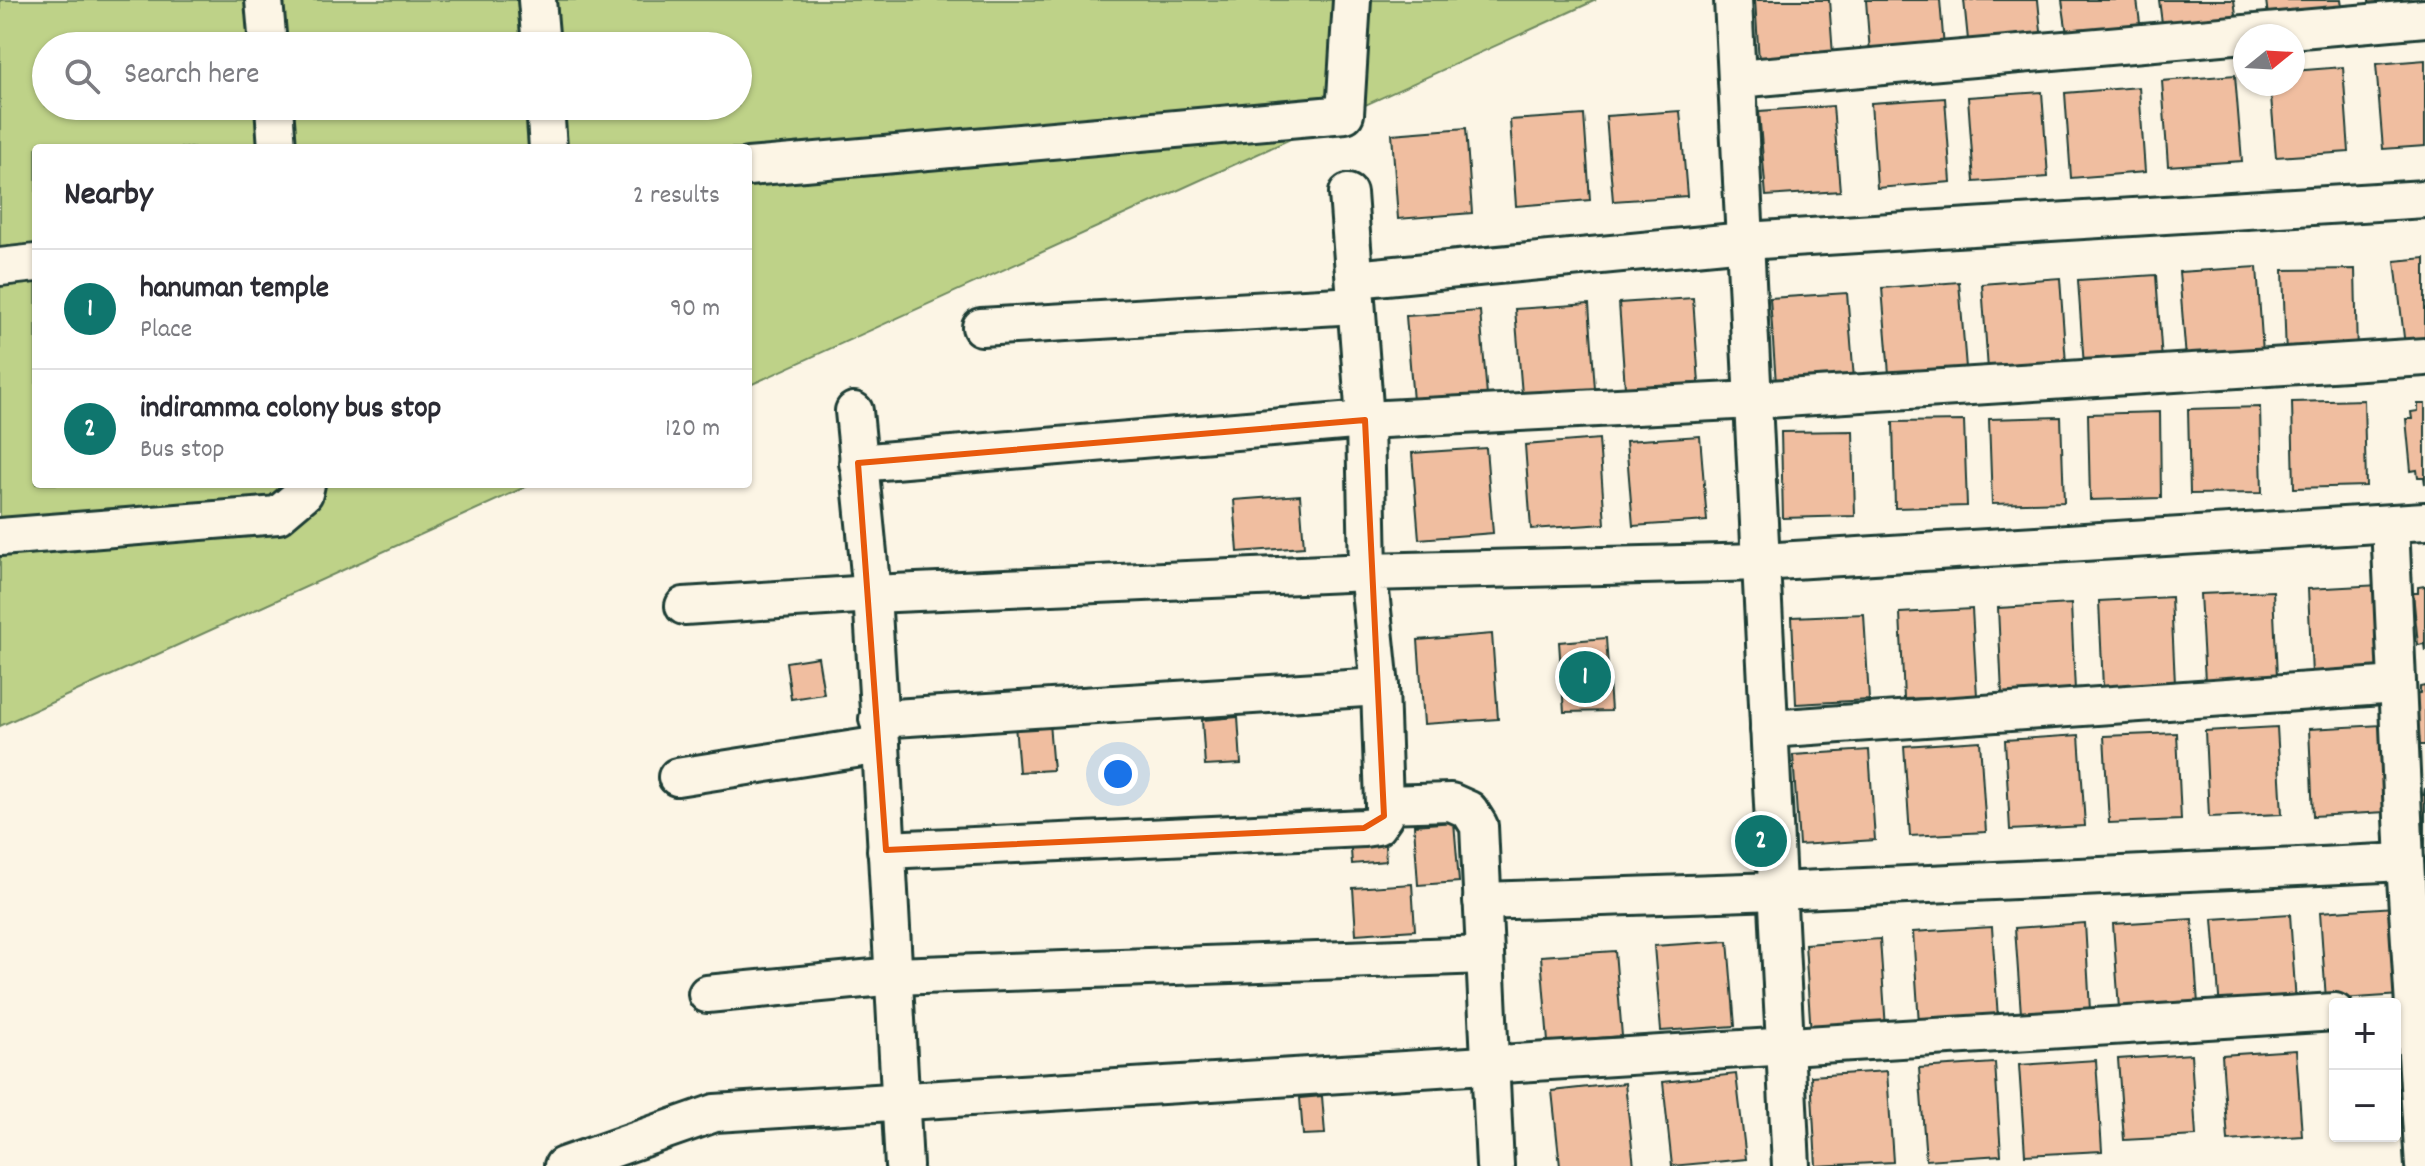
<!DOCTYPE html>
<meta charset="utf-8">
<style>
:root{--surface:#fff;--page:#f2f2f3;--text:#2b2b33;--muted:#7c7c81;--line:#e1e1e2;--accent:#0f766e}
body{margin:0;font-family:Dekko,sans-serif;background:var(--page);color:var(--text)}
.controls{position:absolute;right:24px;bottom:24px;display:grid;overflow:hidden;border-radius:8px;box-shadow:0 2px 6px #0004}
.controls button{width:72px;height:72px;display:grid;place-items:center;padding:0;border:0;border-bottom:2px solid var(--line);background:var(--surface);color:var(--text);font:40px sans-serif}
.compass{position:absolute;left:2233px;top:24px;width:72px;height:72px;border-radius:50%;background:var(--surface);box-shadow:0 2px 6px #0004;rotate:72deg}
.you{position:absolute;left:1118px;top:774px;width:28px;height:28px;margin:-20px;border:6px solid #fff;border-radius:50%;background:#1a73e8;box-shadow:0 0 0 12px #1a73e833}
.badge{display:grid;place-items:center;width:52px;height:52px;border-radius:50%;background:var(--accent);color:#fff;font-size:26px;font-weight:700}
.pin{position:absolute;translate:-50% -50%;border:4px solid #fff;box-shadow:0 2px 8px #0006}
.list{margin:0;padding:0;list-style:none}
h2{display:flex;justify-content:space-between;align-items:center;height:104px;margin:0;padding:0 32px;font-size:34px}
h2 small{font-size:26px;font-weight:400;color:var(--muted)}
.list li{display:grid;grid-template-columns:52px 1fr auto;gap:24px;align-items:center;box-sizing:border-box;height:120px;padding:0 32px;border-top:2px solid var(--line)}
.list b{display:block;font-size:30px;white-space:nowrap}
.list p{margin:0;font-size:26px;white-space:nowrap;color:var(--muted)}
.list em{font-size:26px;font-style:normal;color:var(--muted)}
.icon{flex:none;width:44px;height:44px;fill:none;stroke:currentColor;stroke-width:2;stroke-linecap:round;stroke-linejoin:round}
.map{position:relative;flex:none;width:2425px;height:1166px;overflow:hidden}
.search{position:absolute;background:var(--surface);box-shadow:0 2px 6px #0004;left:32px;top:32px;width:720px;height:88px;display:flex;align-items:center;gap:20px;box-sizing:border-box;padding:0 28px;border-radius:44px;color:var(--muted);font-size:30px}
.panel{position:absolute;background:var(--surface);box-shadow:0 2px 6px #0004;left:32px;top:144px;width:720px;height:344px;border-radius:8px}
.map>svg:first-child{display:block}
.green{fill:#bed288;stroke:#6e885e;stroke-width:2;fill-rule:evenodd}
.building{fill:#f0bea0;stroke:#1f3d34;stroke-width:2}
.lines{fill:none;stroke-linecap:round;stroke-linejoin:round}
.minor-casing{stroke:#1f3d34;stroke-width:42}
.minor{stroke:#fcf5e5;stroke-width:36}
.marked{fill:none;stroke:#e8590c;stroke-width:6;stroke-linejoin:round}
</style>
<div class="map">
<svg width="2425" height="1166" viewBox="0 0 2425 1166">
<rect width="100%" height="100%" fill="#fcf5e5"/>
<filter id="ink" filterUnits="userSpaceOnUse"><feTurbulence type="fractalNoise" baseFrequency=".0125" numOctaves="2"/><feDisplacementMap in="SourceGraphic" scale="16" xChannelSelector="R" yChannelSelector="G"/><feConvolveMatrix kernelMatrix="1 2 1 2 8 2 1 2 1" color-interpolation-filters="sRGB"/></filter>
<g filter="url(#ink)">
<!-- green -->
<path class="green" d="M0,0H1596L748,386V148H36V484H532L0,726ZM46,46H738V106H46Z"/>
<!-- building -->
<g class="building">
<path d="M1755,0H1829L1833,55L1759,61Z"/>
<path d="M1866,0H1940L1944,48L1870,53Z"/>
<path d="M1964,0H2038L2042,42L1969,50Z"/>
<path d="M2062,0H2137L2141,31L2068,41Z"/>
<path d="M2159,0H2234L2237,21L2163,31Z"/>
<path d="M2266,0H2341L2343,14L2269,24Z"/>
<path d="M2369,0H2425V7L2370,11Z"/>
<path d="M2425,60V146L2383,149L2376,64Z"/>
<path d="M2343,67L2349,152L2276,157L2270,84H2293V71Z"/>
<path d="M2235,75L2242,161L2168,166L2162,81Z"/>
<path d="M2139,87L2145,172L2071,178L2065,93Z"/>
<path d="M2042,92L2048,177L1974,182L1968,97Z"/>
<path d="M1945,98L1951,182L1877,188L1871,103Z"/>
<path d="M1833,106L1840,191L1766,196L1759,111Z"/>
<path d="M1680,111L1687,196L1613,201L1606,116Z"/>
<path d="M1584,115L1590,200L1516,206L1510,120Z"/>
<path d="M1466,128L1472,213L1398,219L1392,134Z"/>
<path d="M2425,258V344L2405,346L2395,261Z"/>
<path d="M2257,267L2263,353L2186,359L2179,272Z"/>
<path d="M2355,269L2357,354L2286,356L2283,270Z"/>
<path d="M2156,275L2162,361L2084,367L2078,280Z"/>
<path d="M2060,278L2066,364L1988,370L1982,284Z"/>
<path d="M1959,282L1966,368L1889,374L1882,288Z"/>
<path d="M1847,293L1854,379L1776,384L1770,298Z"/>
<path d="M1693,298L1699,383L1625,388L1619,303Z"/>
<path d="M1589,304L1595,389L1522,395L1515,309Z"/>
<path d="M1480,311L1487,396L1413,401L1406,316Z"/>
<path d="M2364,400L2366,486L2294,488L2292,402Z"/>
<path d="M2418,404H2425V484L2424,477H2418L2417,470L2411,471L2406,419H2412L2411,412L2418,411Z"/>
<path d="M2260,407L2262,493L2190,494L2188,409Z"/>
<path d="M2160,412L2161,498L2090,500L2088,414Z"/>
<path d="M2061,417L2064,502L1992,504L1989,419Z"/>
<path d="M1964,421L1967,506L1895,508L1893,422Z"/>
<path d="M1853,431L1855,516L1783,518L1781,432Z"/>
<path d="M1700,436L1707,521L1633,526L1626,441Z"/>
<path d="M1599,439L1605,524L1531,529L1525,445Z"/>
<path d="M1486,448L1493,533L1419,539L1412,453Z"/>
<path d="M1300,495L1304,547L1238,552L1234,500Z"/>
<path d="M2380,585L2384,672L2312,675L2308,589Z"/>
<path d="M2425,586V651L2424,644L2418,645L2413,593H2418V587Z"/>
<path d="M2273,591L2277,677L2205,681L2200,594Z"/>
<path d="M2171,597L2175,684L2103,688L2099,601Z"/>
<path d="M2071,604L2075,691L2002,694L1998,608Z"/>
<path d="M1972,609L1977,696L1904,699L1900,613Z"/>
<path d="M1864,614L1869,700L1796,704L1792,617Z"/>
<path d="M1492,634L1498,719L1424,724L1418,640Z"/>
<path d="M1606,638L1611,711L1564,712L1559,642Z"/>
<path d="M818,657L824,694L791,699L786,662Z"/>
<path d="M2425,686V745H2420L2415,694L2420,693V687Z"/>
<path d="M1238,717L1241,764L1205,766L1202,720Z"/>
<path d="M1049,723L1053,770L1019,772L1015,725Z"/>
<path d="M2382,725L2386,812L2313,816L2309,729Z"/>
<path d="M2277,727L2282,814L2209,817L2205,731Z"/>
<path d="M2177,733L2181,820L2109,823L2104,736Z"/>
<path d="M2079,735L2085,826L2010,830L2005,740Z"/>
<path d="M1980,741L1986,832L1910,836L1904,746Z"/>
<path d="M1869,750L1875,840L1799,845L1793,755Z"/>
<path d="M2425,788V847H2424L2419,796L2424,795Z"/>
<path d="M1454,822L1459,882L1418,885L1414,825Z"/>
<path d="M1384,833L1386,861L1352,864L1350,836Z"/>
<path d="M1412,884L1415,930L1356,934L1353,888Z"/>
<path d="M2395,907L2401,995L2326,1000L2320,912Z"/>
<path d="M2290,914L2296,1004L2220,1010L2213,919Z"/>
<path d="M2192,919L2198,1004L2119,1009L2113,924Z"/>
<path d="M2085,923L2090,1010L2021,1014L2015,928Z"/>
<path d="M1992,927L1998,1019L1919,1024L1913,932Z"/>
<path d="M1880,939L1886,1029L1811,1034L1805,944Z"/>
<path d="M1728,941L1735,1026L1661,1031L1654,946Z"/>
<path d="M1615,951L1622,1036L1548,1042L1541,956Z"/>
<path d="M2296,1050L2302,1136L2228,1141L2222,1055Z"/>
<path d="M2191,1054L2196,1136L2124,1140L2118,1059Z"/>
<path d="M2096,1060L2102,1151L2025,1155L2019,1065Z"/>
<path d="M1995,1063L2001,1155L1926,1160L1919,1068Z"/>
<path d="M1887,1071L1893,1162L1816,1166L1811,1076Z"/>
<path d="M1736,1074L1746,1159L1672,1166L1663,1082Z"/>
<path d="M1625,1083L1634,1166H1560L1552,1091Z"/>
<path d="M1322,1096L1325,1134L1303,1135L1300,1098Z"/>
</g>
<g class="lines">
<!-- minor casing -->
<g class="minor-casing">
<g id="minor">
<path d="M264,0L268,46"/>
<path d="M537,0L541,46"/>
<path d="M1733,0L1791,1166"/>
<path d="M1737,79L2425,18"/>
<path d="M274,106L277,148"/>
<path d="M545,106L548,148"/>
<path d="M748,167L1345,114L1352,0"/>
<path d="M0,267L36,263"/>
<path d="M1355,279L1745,241L2425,199"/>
<path d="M981,327L1356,305"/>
<path d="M854,411L872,594L1368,572L1365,420L1348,193"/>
<path d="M858,463L1365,420L1753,400L2425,357"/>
<path d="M2390,524L2405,862L2424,1166"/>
<path d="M0,537L278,515L304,493L306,484"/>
<path d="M684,606L872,594L881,744"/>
<path d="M878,719L1380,687"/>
<path d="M1769,729L2397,685"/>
<path d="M677,777L881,745L904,1166"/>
<path d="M886,850L1364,828L1377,826L1384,816V804"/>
<path d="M1482,901L1777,891L2405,862"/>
<path d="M707,994L894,976L1485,955"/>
<path d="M563,1166L715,1113L2335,1012"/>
<path d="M1495,1166L1479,826L1469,810L1451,802L1384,804L1380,687L1368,572L1761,562L2425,521"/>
</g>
</g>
<!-- minor -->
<use href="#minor" class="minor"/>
</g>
</g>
<!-- marked area -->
<path class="marked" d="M1365,420L1384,816L1364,828L886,850L858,463Z"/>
</svg>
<div class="controls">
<button>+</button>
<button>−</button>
</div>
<svg class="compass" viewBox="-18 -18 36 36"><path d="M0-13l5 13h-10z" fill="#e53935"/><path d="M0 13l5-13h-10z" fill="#7c7c81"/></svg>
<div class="you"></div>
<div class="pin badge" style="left:1585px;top:677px">1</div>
<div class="pin badge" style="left:1761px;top:841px">2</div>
<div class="search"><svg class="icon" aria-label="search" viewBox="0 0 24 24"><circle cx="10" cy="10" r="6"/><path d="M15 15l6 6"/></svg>Search here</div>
<section class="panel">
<h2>Nearby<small>2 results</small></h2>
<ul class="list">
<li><span class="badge">1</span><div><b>hanuman temple</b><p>Place</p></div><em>90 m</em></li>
<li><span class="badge">2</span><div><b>indiramma colony bus stop</b><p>Bus stop</p></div><em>120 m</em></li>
</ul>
</section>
</div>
